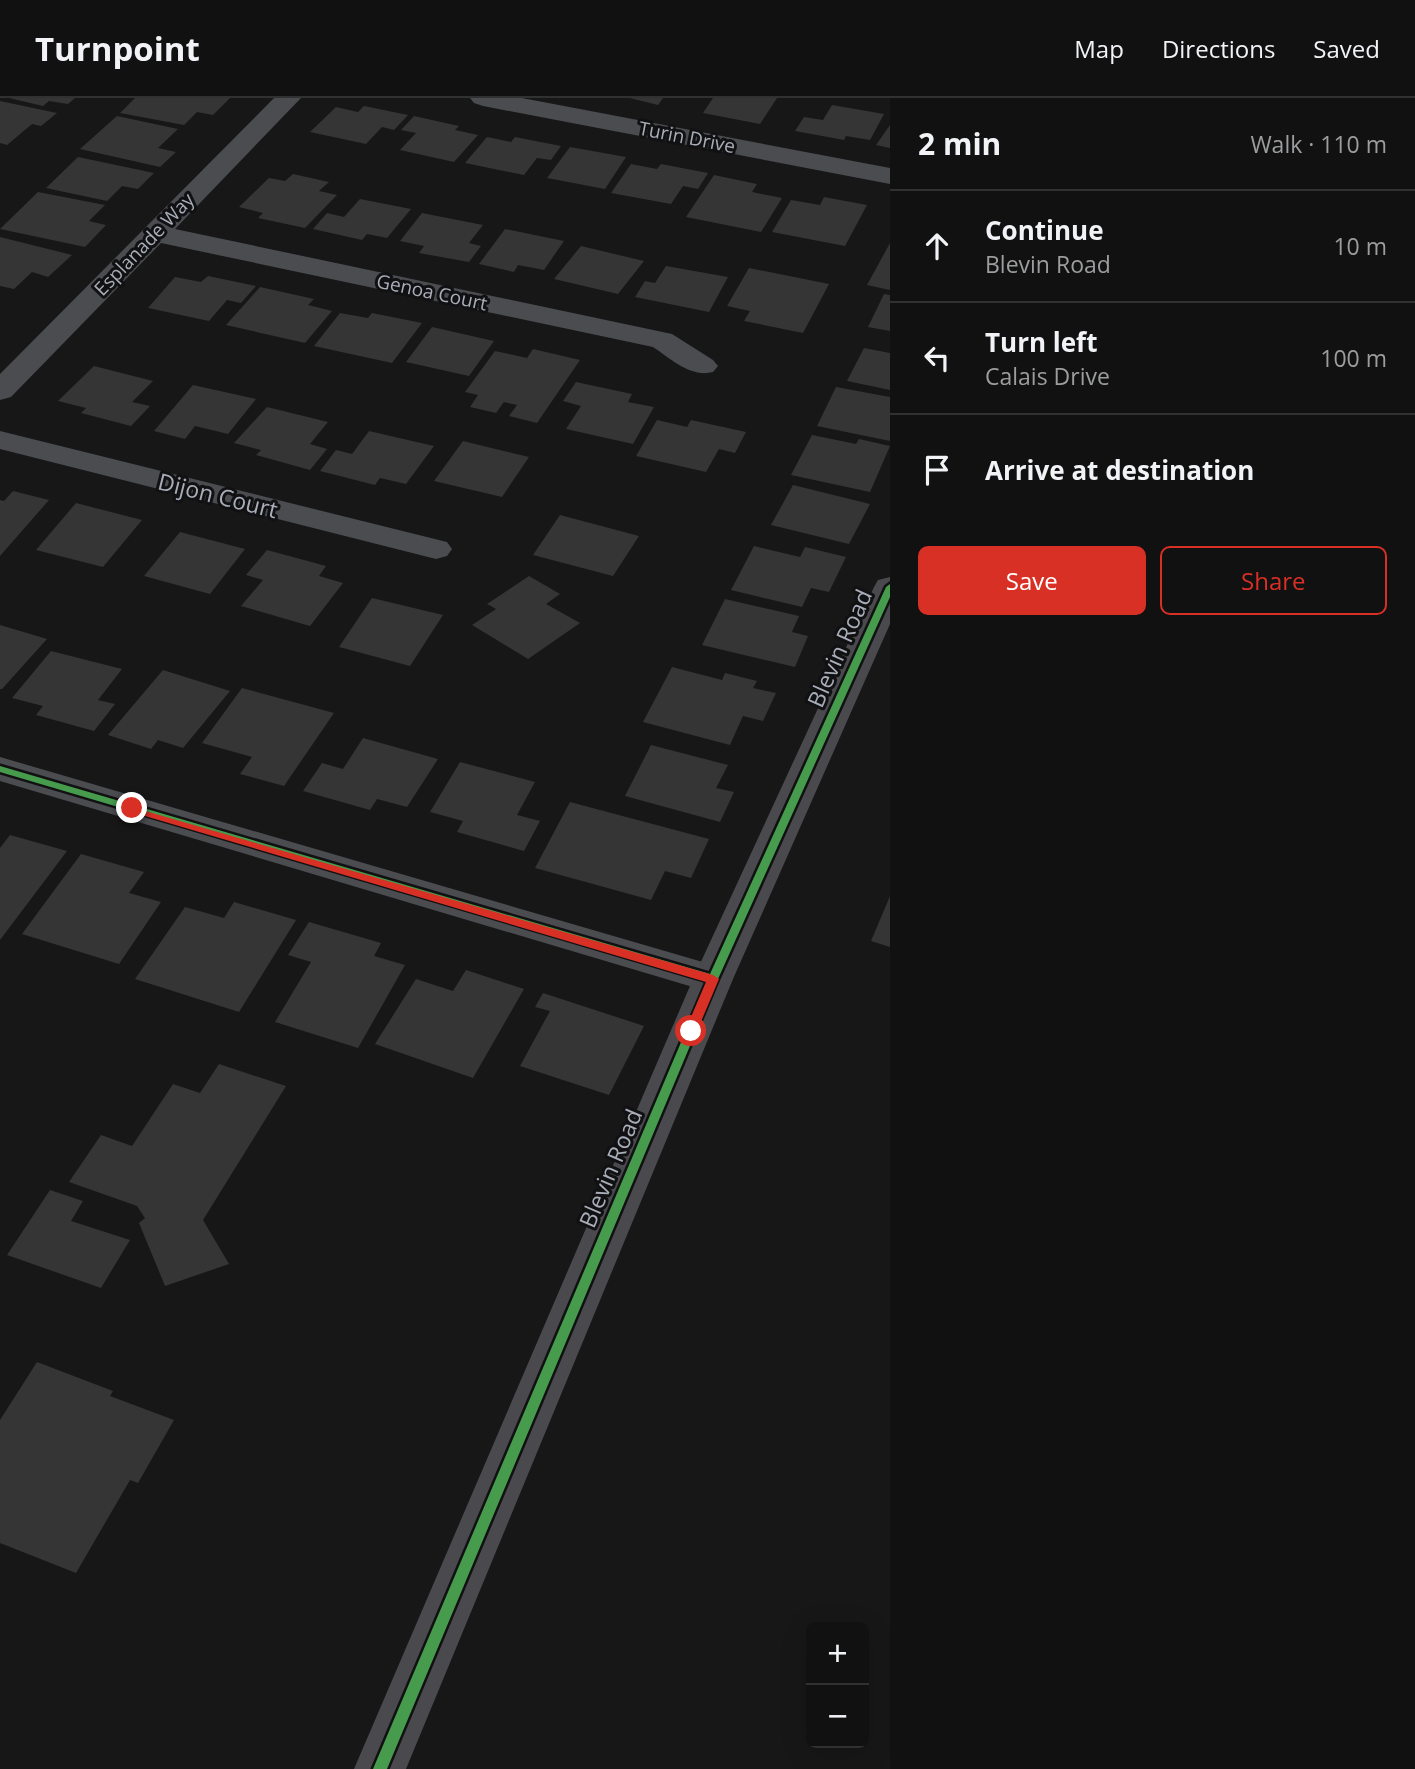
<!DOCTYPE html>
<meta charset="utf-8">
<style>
:root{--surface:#111;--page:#1e1f1f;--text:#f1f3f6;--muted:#9c9d9f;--line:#303131;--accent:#d93025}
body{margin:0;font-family:"Open Sans",sans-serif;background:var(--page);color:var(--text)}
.controls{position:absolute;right:21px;bottom:21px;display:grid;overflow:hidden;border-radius:10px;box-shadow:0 7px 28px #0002}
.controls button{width:63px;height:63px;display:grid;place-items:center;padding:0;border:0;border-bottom:2px solid var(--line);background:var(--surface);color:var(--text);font:35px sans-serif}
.stop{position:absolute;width:21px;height:21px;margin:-16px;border:5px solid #d93025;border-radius:50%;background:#fff}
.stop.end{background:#d93025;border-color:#fff;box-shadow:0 2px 7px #0008}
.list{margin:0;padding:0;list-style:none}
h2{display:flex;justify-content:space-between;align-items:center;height:91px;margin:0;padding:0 28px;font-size:30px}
h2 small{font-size:23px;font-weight:400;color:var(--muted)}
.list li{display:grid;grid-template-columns:46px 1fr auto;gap:21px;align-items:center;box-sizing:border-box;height:112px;padding:0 28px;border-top:2px solid var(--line)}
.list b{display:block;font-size:26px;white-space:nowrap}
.list p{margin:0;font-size:23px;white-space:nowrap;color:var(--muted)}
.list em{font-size:23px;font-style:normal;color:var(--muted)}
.actions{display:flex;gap:14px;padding:21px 28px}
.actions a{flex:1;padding:16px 0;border:2px solid var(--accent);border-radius:10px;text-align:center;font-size:24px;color:var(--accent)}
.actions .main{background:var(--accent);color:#fff}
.icon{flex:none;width:38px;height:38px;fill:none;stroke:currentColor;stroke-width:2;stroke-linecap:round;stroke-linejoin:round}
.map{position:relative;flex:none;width:890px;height:1671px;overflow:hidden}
header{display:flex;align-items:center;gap:42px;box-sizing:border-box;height:98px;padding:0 35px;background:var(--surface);border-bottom:2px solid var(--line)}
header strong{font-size:33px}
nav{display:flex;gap:38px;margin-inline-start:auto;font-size:24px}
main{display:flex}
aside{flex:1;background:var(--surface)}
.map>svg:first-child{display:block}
.building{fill:#353536}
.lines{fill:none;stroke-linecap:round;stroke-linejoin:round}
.street{fill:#4b4c50;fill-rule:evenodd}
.secondary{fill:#4a4a4e;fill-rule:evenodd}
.cycleway-casing{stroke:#111113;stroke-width:5}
.cycleway{fill:#469c4c;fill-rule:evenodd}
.route{fill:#d93025}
.labels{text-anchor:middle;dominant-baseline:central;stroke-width:6;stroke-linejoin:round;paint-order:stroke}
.far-street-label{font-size:19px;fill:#a8adb8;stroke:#111113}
.street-label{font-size:23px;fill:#a8adb8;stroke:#111113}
</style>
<header>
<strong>Turnpoint</strong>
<nav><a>Map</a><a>Directions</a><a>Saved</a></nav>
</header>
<main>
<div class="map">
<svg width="890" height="1671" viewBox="0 0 890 1671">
<rect width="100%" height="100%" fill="#171717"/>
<!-- building -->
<g class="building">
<path d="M9,0H75L68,6L49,3L43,8Z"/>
<path d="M135,0H230L213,17L197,14L184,27L120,15Z"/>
<path d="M630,0H663L658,7Z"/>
<path d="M713,0H777L760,26L703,15Z"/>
<path d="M0,3L57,15L41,28L32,26L7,47L0,45Z"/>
<path d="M832,7L884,16L870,42L846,38L844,42L795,33L804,19L823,22Z"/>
<path d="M364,8L408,17L394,32L382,29L366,46L310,34L336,9L358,14Z"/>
<path d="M117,18L178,31L158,50L176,54L160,69L80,51Z"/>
<path d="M414,18L459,28L455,32L478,37L454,64L400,52L416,35L401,32Z"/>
<path d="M890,27V50L876,47Z"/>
<path d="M487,39L511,44L515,39L561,48L551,62L537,60L524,77L465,65Z"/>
<path d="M570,49L626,59L605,91L547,80Z"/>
<path d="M78,59L154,75L138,91L122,88L107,103L46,90Z"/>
<path d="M631,66L657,71L661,66L708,75L698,91L683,88L671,106L611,95Z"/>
<path d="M293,76L329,84L319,93L337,97L305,130L258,120L263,115L239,109L269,80L285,83Z"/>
<path d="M714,77L757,86L752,94L782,100L761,134L686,119Z"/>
<path d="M38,94L105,107L89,123L106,127L85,149L0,131Z"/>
<path d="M824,99L867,107L845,148L772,134L791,102L820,107Z"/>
<path d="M360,101L411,111L387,140L367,136L362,142L313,131L327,115L344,119Z"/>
<path d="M422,115L483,127L469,145L481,148L469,164L419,155L424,148L400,143Z"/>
<path d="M505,131L564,143L544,172L518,167L514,174L479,166Z"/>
<path d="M0,139L72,157L48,179L32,174L14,191L0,188Z"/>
<path d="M890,145V192L867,187Z"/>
<path d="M581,148L644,163L618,196L554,181Z"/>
<path d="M666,168L728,179L709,214L635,199L645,183L655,185Z"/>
<path d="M749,170L829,186L803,235L744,223L750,213L727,208Z"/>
<path d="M208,178L256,188L241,205L227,202L209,223L148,210L175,179L201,184Z"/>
<path d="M260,189L314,201L308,207L332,213L305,245L226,227Z"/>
<path d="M884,196L890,197V233L868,229Z"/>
<path d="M340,215L368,220L372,215L422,225L392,265L314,248Z"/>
<path d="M432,229L494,243L469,278L406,264Z"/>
<path d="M864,250L890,255V292L847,283Z"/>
<path d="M533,251L580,262L537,325L509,318L517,307L504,304L496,315L470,309L478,297L465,294L495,253L527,260Z"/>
<path d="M94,268L153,283L132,304L150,308L131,328L81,315L86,310L58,303Z"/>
<path d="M576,284L632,296L628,304L654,309L633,346L566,331L581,308L563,303Z"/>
<path d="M193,287L256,301L228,336L195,328L185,341L154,333Z"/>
<path d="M836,289L890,299V343L817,328Z"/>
<path d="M267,309L328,324L310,346L327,351L310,372L256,357L261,352L234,345Z"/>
<path d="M657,322L687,329L691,322L746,334L735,355L719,351L706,374L636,358Z"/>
<path d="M369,333L434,348L406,386L380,380L375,387L320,373L336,352L352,356Z"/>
<path d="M812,337L856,346L859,341L890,348L870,394L791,377Z"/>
<path d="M463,343L529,359L502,399L434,383Z"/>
<path d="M793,387L870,406L849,446L771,427Z"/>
<path d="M13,393L49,402L0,458V402L4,403Z"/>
<path d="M76,405L142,422L103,469L36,452Z"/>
<path d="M560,417L639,438L613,478L533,457Z"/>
<path d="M180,434L245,451L210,496L144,478Z"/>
<path d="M754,448L800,459L805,449L846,459L829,494L811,490L802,509L731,492Z"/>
<path d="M267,452L326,468L319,478L343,485L310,528L241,508L263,482L246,477Z"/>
<path d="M529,478L560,496L546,506L580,525L528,561L472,527L496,511L487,506Z"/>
<path d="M372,500L443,517L410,568L339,549Z"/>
<path d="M725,501L799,518L792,534L808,538L795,569L702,547Z"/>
<path d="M0,527L47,541L2,591H0Z"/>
<path d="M51,553L122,571L98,602L115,606L94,633L36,617L43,608L12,600Z"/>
<path d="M672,569L722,582L725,575L757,583L753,590L776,595L763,623L743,618L730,647L643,624Z"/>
<path d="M163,572L230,593L183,650L158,642L151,651L108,637Z"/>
<path d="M242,590L334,615L284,688L240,676L252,659L202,645Z"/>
<path d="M363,640L438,661L407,709L377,701L370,712L303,693L322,665L343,671Z"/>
<path d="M651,647L728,667L716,690L734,694L720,724L625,698Z"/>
<path d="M460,664L535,684L517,717L540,723L524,753L457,734L463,723L430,714Z"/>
<path d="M570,704L709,741L691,780L665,773L651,802L535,770Z"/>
<path d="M10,737L67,753L0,842V750Z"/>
<path d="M81,756L144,774L129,795L161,804L119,866L22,836Z"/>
<path d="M890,798V849L871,843Z"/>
<path d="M234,804L296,822L239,914L135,881L185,809L224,820Z"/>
<path d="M309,824L381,845L374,858L405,867L358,950L275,924L311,864L288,857Z"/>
<path d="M466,872L524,891L473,980L375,946L416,881L453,893Z"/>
<path d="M543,895L644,928L609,997L520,968L550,913L535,909Z"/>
<path d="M219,966L286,988L203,1122L229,1166L165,1188L139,1125L145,1120L137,1108L69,1084L101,1037L132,1048L173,986L200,995Z"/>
<path d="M50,1092L83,1103L71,1123L130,1142L101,1190L7,1157Z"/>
<path d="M37,1264L113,1293L110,1298L174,1322L138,1385L130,1382L76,1475L0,1445V1322Z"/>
</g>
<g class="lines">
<!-- street -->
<g class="street">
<path d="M274,0H301L175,131L672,236L713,262L718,268L713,274C691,280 671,261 653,249L161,145L11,299L0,302V276Z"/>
<path d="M470,0H522L890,70V86L483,8L474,5Z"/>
<path d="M0,333L447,444L452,451L447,458L436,461L0,351Z"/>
<path d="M0,659L713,867L727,871L733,881L727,891L713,895L0,683Z"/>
</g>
<!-- secondary -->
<path class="secondary" d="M890,479V526L733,881L406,1671H354L693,881L874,489L878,482Z"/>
<!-- cycleway casing -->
<g class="cycleway-casing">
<path id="cycleway" d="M890,486V499L718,881L387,1671H373L707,883L0,674V668L710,876L886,489Z"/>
</g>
<!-- cycleway -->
<use href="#cycleway" class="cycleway"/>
</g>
<!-- route -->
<path class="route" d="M128,708L713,877L719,881L697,933L691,937L685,933L706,884L128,713Z"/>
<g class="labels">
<!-- far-street labels -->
<g class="far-street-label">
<text transform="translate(687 39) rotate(11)">Turin Drive</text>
<text transform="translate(144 146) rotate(-46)">Esplanade Way</text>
<text transform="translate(432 194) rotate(12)">Genoa Court</text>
</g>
<!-- street labels -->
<g class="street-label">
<text transform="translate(218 397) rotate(14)">Dijon Court</text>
<text transform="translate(839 550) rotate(-66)">Blevin Road</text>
<text transform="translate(610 1070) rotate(-67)">Blevin Road</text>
</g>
</g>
</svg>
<div class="controls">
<button>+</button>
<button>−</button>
</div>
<div class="stop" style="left:691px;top:933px"></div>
<div class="stop end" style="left:132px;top:710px"></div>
</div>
<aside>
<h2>2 min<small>Walk · 110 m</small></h2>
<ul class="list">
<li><svg class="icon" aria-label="ahead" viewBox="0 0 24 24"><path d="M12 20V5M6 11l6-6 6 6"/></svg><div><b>Continue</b><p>Blevin Road</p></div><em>10 m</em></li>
<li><svg class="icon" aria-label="left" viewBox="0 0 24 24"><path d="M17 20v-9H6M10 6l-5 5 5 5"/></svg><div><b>Turn left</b><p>Calais Drive</p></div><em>100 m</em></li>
<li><svg class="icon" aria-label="arrive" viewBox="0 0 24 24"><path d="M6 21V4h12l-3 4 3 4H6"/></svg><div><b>Arrive at destination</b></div></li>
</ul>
<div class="actions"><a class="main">Save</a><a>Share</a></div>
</aside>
</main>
